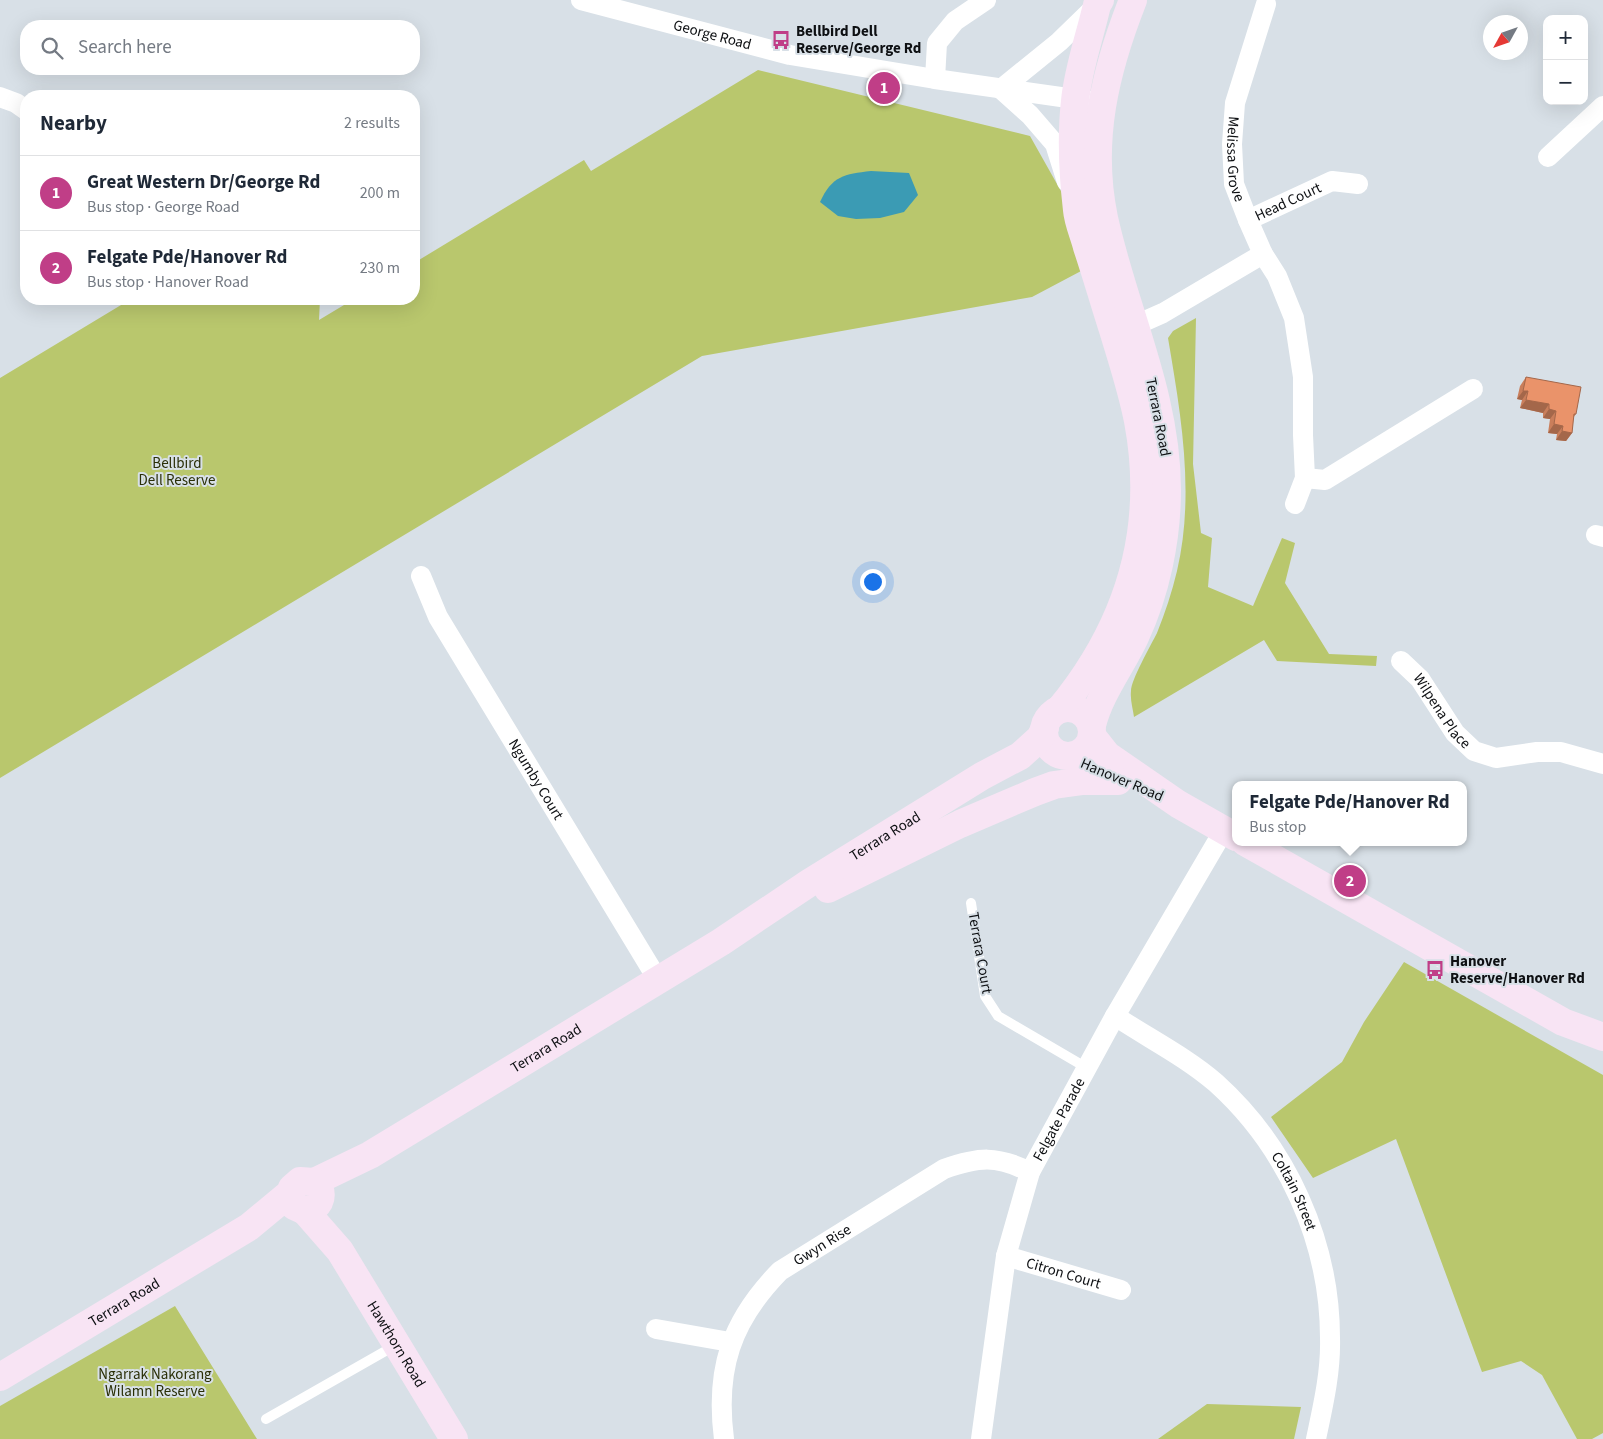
<!DOCTYPE html>
<html lang="en">
<head>
<meta charset="utf-8">
<style>
  :root { --surface:#fff; --page:#f6f6f7; --text:#1f2937; --muted:#747a83; --line:#e0e1e3; --accent:#c03e87 }
  body { margin:0; font-family:"Source Sans 3",sans-serif; background:var(--page); color:var(--text) }
  .controls { position:absolute; right:15px; top:15px; display:grid; overflow:hidden; border-radius:10px; box-shadow:0 5px 20px #0002 }
  .controls button { width:45px; height:45px; display:grid; place-items:center; padding:0; border:0; border-bottom:1px solid var(--line); background:var(--surface); color:var(--text); font:25px sans-serif }
  .compass { position:absolute; left:1483px; top:15px; width:45px; height:45px; border-radius:50%; background:var(--surface); box-shadow:0 5px 20px #0002; rotate:230deg }
  .you { position:absolute; left:872px; top:581px; width:18px; height:18px; margin:-12px; border:4px solid #fff; border-radius:50%; background:#1a73e8; box-shadow:0 0 0 8px #1a73e833 }
  .badge { display:grid; place-items:center; width:32px; height:32px; border-radius:50%; background:var(--accent); color:#fff; font-size:16px; font-weight:700 }
  .pin { position:absolute; translate:-50% -50%; border:2px solid #fff; box-shadow:0 1px 5px #0006 }
  .popup { position:absolute; left:1232px; top:781px; width:235px; height:65px; box-sizing:border-box; display:grid; place-content:center; border-radius:10px; background:var(--surface); filter:drop-shadow(0 1px 4px #0005); font-size:16px; white-space:nowrap; color:var(--muted) }
  .popup b { font-size:19px; color:var(--text) }
  .popup::after { content:''; position:absolute; left:50%; top:100%; margin-left:-10px; border:10px solid transparent; border-top-color:var(--surface) }
  .list { margin:0; padding:0; list-style:none }
  h2 { display:flex; justify-content:space-between; align-items:center; height:65px; margin:0; padding:0 20px; font-size:21px }
  h2 small { font-size:16px; font-weight:400; color:var(--muted) }
  .list li { display:grid; grid-template-columns:32px 1fr auto; gap:15px; align-items:center; box-sizing:border-box; height:75px; padding:0 20px; border-top:1px solid var(--line) }
  .list b { display:block; font-size:19px; white-space:nowrap }
  .list p { margin:0; font-size:16px; white-space:nowrap; color:var(--muted) }
  .list em { font-size:16px; font-style:normal; color:var(--muted) }
  .icon { flex:none; width:28px; height:28px; fill:none; stroke:currentColor; stroke-width:2; stroke-linecap:round; stroke-linejoin:round }
  .map { position:relative; flex:none; width:1603px; height:1439px; overflow:hidden }
  .search { position:absolute; background:var(--surface); box-shadow:0 5px 20px #0002; left:20px; top:20px; width:400px; height:55px; display:flex; align-items:center; gap:12px; box-sizing:border-box; padding:0 18px; border-radius:20px; color:var(--muted); font-size:19px }
  .panel { position:absolute; background:var(--surface); box-shadow:0 5px 20px #0002; left:20px; top:90px; width:400px; height:215px; border-radius:20px }
  .map>svg:first-child { display:block }
  .green { fill:#b9c76d }
  .water { fill:#3b9bb4 }
  .lines { fill:none; stroke-linecap:round; stroke-linejoin:round }
  .lane { stroke:#fff; stroke-width:10 }
  .street { stroke:#fff; stroke-width:20 }
  .secondary { stroke:#f8e4f4; stroke-width:28 }
  .wall { fill:#c97e5b }
  .shaded-wall { fill:#a4674a }
  .building { fill:#ea936a; stroke:#a4674a }
  .labels { text-anchor:middle; dominant-baseline:central; stroke-width:4; stroke-linejoin:round; paint-order:stroke }
  .poi-label { font-size:15px; font-weight:bold; fill:#0e1013; stroke:#d8e0e7; text-anchor:start }
  .street-label { font-size:15px; fill:#0e1013; stroke:#d8e0e7 }
  .park-label { font-size:15px; fill:#2a2f07; stroke:#d8e0e7 }
</style>
</head>
<body>
<div class="map">
<svg width="1603" height="1439" viewBox="0 0 1603 1439">
  <rect width="100%" height="100%" fill="#d8e0e7"/>
  <!-- green -->
  <path class="green" d="M758,70l272,66 36,64 17,70 -51,27 -330,59 -702,422v-400l131,-79h189l-1,21 35,-21h60v-36l170,-103 7,11z
    M1196,318l-3,146 8,69 11,5 -4,49 45,19 29,-68 13,5 -10,40 44,71 48,2 -1,10 -99,-5 -13,-21 -130,77c-1,-8 -4,-17 -3,-26 0,-11 20,-46 26,-58 8,-20 15,-41 20,-62 18,-77 4,-156 -9,-233l5,-7z
    M1404,962l199,113v358l-11,6h-15l-35,-64 -21,-14 -39,11 -86,-233 -83,39 -42,-61 71,-55 22,-40z
    M175,1306l82,133h-257v-33z
    M1207,1404l94,3 -7,32h-136z"/>
  <!-- water -->
  <path class="water" d="M871,171l38,2 9,22 -14,17 -24,6 -24,1 -18,-3 -18,-14c12,-26 24,-28 51,-31z"/>
  <g class="lines">
    <!-- lane -->
    <path class="lane" d="M971,903l14,93 13,20 89,52
      M266,1419l130,-74"/>
    <!-- street -->
    <g class="street">
      <path id="s1" d="M581,0l209,55 145,24 154,22"/>
      <path id="s2" d="M1266,4l-31,99 -3,41 2,40 14,36 15,34 14,22 17,42 9,59v58l2,43 -10,26"/>
      <path d="M935,79l2,-36 18,-22 31,-21"/>
      <path d="M1001,89l29,26 25,29 12,38"/>
      <path d="M1001,89l58,-47 38,-37"/>
      <path d="M0,97l16,6 10,7"/>
      <path d="M1548,157l55,-51"/>
      <path id="s3" d="M1248,220l84,-39 26,3"/>
      <path d="M1136,325l27,-12 100,-59"/>
      <path d="M1305,478l20,2 148,-91"/>
      <path d="M1596,535l7,2"/>
      <path id="s4" d="M421,576l17,41 220,363"/>
      <path id="s5" d="M1401,661l19,18 35,54 19,18 22,7 41,-6h24l42,12"/>
      <path id="s6" d="M1115,1016c33,22 71,41 101,67 71,64 114,159 114,255 1,34 -7,68 -14,101"/>
      <path id="s7" d="M1006,1256l115,34"/>
      <path d="M656,1329l74,13"/>
      <path id="s8" d="M724,1439c-9,-70 7,-118 56,-168l164,-102c35,-12 52,-14 86,3"/>
      <path id="s9" d="M981,1439l25,-183 24,-84 85,-156 109,-186"/>
    </g>
    <!-- secondary -->
    <g class="secondary">
      <circle cx="1068" cy="732" r="24"/>
      <path d="M1060,709c69,-84 98,-181 78,-288 -6,-31 -16,-61 -25,-91 -9,-28 -17,-56 -26,-83 -3,-12 -9,-25 -10,-37 -4,-35 -6,-74 -2,-109 3,-32 15,-65 22,-96l3,-5"/>
      <path d="M1092,725c8,-32 29,-58 43,-88 21,-45 32,-98 32,-147 0,-96 -43,-180 -63,-272 -16,-77 1,-147 29,-218"/>
      <path d="M1092,736l15,19 71,49 58,33"/>
      <path d="M1245,842l318,180 40,15"/>
      <path d="M828,889l132,-65 75,-32 19,-7 29,-4h35"/>
      <path id="s10" d="M314,1182l56,-27 351,-213 88,-59 173,-107 38,-20 20,-18 5,-10"/>
      <path id="s11" d="M305,1211l35,40 114,188"/>
      <path id="s12" d="M0,1377l249,-150 41,-34 2,-5 8,-7 14,1c9,8 9,18 0,26l-9,3 -11,-5 -4,-13"/>
    </g>
  </g>
  <!-- wall -->
  <path class="wall" d="M1526,377l50,37 -3,4 -1,15 -6,8 -10,-1 1,-6 -9,-1 2,-14 -7,-1v-5l-23,-5 2,-8 -5,-1 3,-13z"/>
  <!-- shaded-wall -->
  <path class="shaded-wall" d="M1523,391h5l-6,9 -5,-1z
    M1526,400l23,4 -6,9 -23,-5z
    M1549,409l7,2 -6,8 -7,-1z
    M1554,424l9,2 -6,8 -9,-1z
    M1562,431l10,2 -6,8 -10,-1z"/>
  <!-- building -->
  <path class="building" d="M1526,377l55,10 -5,27h-2l-2,19 -10,-2 1,-5 -9,-2 2,-13 -7,-2v-5l-23,-4 2,-9h-5z"/>
  <!-- icons -->
  <defs>
    <g id="bus-bare" transform="scale(1.5)"><path d="M-5-6H5V4H4V6H2V4H-2V6H-4V4H-5ZM-3.5-4V0h7V-4ZM-3.5 1.2v1.5H-2V1.2ZM2 1.2v1.5H3.5V1.2Z" fill="#c03e87" stroke="#d8e0e7" stroke-width="2.5" paint-order="stroke"/></g>
  </defs>
  <g fill-rule="evenodd">
    <use href="#bus-bare" x="781" y="40"/>
    <use href="#bus-bare" x="1435" y="970"/>
  </g>
  <g class="labels">
    <!-- poi labels -->
    <g class="poi-label">
      <text x="796" y="31">Bellbird Dell<tspan x="796" dy="17">Reserve/George Rd</tspan></text>
      <text x="1450" y="961">Hanover<tspan x="1450" dy="17">Reserve/Hanover Rd</tspan></text>
    </g>
    <!-- street labels -->
    <g class="street-label">
      <text stroke="none"><textPath href="#s1" startOffset="136">George Road</textPath></text>
      <text stroke="none"><textPath href="#s2" startOffset="160">Melissa Grove</textPath></text>
      <text stroke="none"><textPath href="#s3" startOffset="44">Head Court</textPath></text>
      <text transform="translate(1158 417) rotate(79)">Terrara Road</text>
      <text stroke="none"><textPath href="#s5" startOffset="65">Wilpena Place</textPath></text>
      <text stroke="none"><textPath href="#s4" startOffset="234">Ngumby Court</textPath></text>
      <text transform="translate(1122 780) rotate(23)">Hanover Road</text>
      <text stroke="none"><textPath href="#s10" startOffset="668">Terrara Road</textPath></text>
      <text transform="translate(980 953) rotate(80)">Terrara Court</text>
      <text stroke="none"><textPath href="#s10" startOffset="268">Terrara Road</textPath></text>
      <text stroke="none"><textPath href="#s9" startOffset="332">Felgate Parade</textPath></text>
      <text stroke="none"><textPath href="#s6" startOffset="256">Coltain Street</textPath></text>
      <text stroke="none"><textPath href="#s8" startOffset="234">Gwyn Rise</textPath></text>
      <text stroke="none"><textPath href="#s7" startOffset="60">Citron Court</textPath></text>
      <text stroke="none"><textPath href="#s12" startOffset="145">Terrara Road</textPath></text>
      <text stroke="none"><textPath href="#s11" startOffset="162">Hawthorn Road</textPath></text>
    </g>
    <!-- park labels -->
    <g class="park-label">
      <text x="177" y="463">Bellbird<tspan x="177" dy="17">Dell Reserve</tspan></text>
      <text x="155" y="1374">Ngarrak Nakorang<tspan x="155" dy="17">Wilamn Reserve</tspan></text>
    </g>
  </g>
</svg>
<div class="controls">
<button>+</button>
<button>−</button>
</div>
<svg class="compass" viewBox="-18 -18 36 36"><path d="M0-13l5 13h-10z" fill="#e53935"/><path d="M0 13l5-13h-10z" fill="#747a83"/></svg>
<div class="you"></div>
<div class="pin badge" style="left:884px;top:88px">1</div>
<div class="pin badge" style="left:1350px;top:881px">2</div>
<div class="popup"><b>Felgate Pde/Hanover Rd</b>Bus stop</div>
<div class="search"><svg class="icon" aria-label="search" viewBox="0 0 24 24"><circle cx="10" cy="10" r="6"/><path d="M15 15l6 6"/></svg>Search here</div>
<section class="panel">
<h2>Nearby<small>2 results</small></h2>
<ul class="list">
<li><span class="badge">1</span><div><b>Great Western Dr/George Rd</b><p>Bus stop · George Road</p></div><em>200 m</em></li>
<li><span class="badge">2</span><div><b>Felgate Pde/Hanover Rd</b><p>Bus stop · Hanover Road</p></div><em>230 m</em></li>
</ul>
</section>
</div>
</body>
</html>
